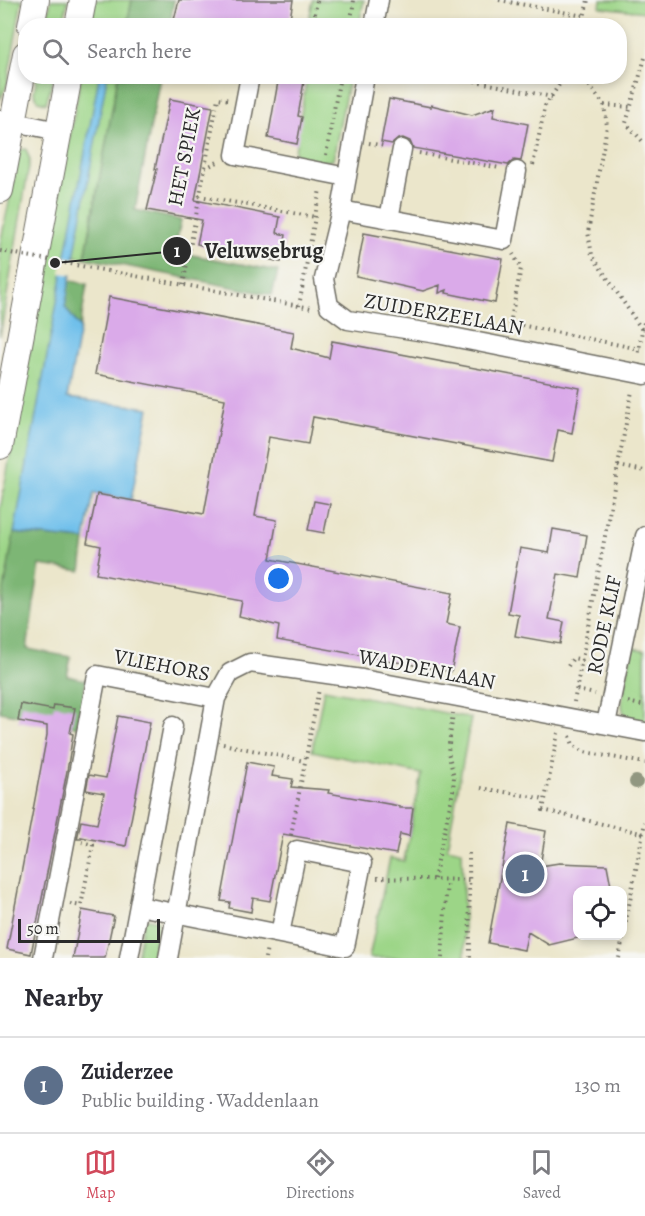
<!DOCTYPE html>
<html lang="en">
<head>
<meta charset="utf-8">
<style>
  :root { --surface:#fff; --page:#f2f2f3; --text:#2b2b33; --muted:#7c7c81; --line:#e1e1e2; --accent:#d1495b }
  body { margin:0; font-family:Alegreya,serif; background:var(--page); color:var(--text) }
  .controls { position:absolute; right:18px; bottom:18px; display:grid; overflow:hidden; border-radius:12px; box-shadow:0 3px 9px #0003 }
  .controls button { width:54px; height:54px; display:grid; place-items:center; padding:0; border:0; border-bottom:2px solid var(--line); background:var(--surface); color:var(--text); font:30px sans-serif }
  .scale { position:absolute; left:18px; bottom:15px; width:142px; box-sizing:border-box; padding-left:6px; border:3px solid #2b2b2b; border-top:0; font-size:16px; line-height:21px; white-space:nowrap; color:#2b2b2b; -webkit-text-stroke:4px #f6f6f2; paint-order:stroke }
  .you { position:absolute; left:279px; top:579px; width:21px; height:21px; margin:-15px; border:4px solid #fff; border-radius:50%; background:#1a73e8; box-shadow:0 0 0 9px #1a73e833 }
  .badge { display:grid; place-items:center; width:39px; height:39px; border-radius:50%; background:var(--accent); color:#fff; font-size:20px; font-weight:700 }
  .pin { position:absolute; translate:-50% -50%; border:3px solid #fff; box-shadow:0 2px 6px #0006 }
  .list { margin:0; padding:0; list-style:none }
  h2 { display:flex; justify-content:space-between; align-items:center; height:78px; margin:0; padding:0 24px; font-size:26px }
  h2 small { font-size:20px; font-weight:400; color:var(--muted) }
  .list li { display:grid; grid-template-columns:39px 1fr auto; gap:18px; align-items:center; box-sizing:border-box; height:96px; padding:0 24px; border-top:2px solid var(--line) }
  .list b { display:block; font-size:22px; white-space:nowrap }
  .list p { margin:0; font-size:20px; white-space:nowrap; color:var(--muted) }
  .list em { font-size:20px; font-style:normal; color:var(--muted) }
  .icon { flex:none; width:33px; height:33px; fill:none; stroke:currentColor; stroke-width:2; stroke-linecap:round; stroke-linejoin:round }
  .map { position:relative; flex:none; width:645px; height:958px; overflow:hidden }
  .search { position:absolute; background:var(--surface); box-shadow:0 3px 9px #0003; left:18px; right:18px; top:18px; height:66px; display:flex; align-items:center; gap:15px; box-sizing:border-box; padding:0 21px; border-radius:24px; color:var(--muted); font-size:22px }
  .sheet { height:174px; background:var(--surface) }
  nav { display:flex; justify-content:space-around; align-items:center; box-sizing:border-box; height:84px; border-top:2px solid var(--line); background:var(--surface); font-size:16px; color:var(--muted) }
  nav a { display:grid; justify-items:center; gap:3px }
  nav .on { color:var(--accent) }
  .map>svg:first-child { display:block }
  .green { fill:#9cd587; stroke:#648059; stroke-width:1.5 }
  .forest { fill:#7db674; stroke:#547050; stroke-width:1.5 }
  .water { fill:#6fc0eb; stroke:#4d768b; stroke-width:1.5 }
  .pier { fill:#ebe6cb }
  .building { fill:#daaae9 }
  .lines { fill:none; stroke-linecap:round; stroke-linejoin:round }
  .minor-casing { stroke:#6e6c63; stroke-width:21 }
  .secondary-casing { stroke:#6e6c63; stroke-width:28 }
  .path { stroke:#6e6c63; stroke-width:4; stroke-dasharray:1.5 4.5; stroke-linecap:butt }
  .minor { stroke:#fff; stroke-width:18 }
  .secondary { stroke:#fff; stroke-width:26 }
  .path-bridge { stroke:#6e6c63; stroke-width:4; stroke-dasharray:1.5 4.5; stroke-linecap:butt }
  .tree { fill:#919780 }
  .labels { text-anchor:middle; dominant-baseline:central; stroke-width:4.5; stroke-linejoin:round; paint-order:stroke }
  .street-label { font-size:21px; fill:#2b2b2b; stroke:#f6f6f2 }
  .leader { fill:none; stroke:#2b2b2b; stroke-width:2 }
  .callout-dot { fill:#2b2b2b; stroke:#f6f6f2; stroke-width:2 }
  .mark-label { font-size:18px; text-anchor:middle; font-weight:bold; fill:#fff }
  .callout-label { font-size:22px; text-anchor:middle; font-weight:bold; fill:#2b2b2b; stroke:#f6f6f2; stroke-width:4.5; stroke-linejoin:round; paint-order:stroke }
</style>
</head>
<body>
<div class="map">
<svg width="645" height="958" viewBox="0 0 645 958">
  <rect width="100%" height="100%" fill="#f6f6f2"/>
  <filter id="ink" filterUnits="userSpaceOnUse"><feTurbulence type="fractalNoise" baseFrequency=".0167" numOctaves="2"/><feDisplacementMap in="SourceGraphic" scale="12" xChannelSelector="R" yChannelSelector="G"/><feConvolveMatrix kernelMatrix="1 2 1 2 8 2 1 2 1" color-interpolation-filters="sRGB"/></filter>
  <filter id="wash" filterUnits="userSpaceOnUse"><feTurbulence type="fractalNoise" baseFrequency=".008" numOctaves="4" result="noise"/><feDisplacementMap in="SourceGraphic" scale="24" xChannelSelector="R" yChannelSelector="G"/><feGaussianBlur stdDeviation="1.35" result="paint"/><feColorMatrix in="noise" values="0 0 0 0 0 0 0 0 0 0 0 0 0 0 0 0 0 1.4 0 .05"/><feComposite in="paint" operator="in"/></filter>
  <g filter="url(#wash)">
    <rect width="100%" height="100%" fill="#ebe6cb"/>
    <!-- green -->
    <path class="green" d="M0,0h22l-15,85 -7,15z
      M51,0h17l-5,25h-17z
      M95,0h37l-5,25 -37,1z
      M313,0h51l-5,25h-51z
      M601,0h44v12l-45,-5z
      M37,77h17l-8,26 -8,-2 -4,-9z
      M81,77h37l-33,181 -18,-3 -67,358v-104z
      M307,77h42l-16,83 -13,2 -26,-5z
      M26,149l4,11 -30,176v-92l20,-94z
      M632,648l13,2v74c-29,-4 -24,-20 -19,-43 2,-11 4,-22 6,-33z
      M324,689l147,29 -24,130 15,3 3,107h-96l21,-100 14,3 17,-87 -109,-23z
      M144,918l14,3 -6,37h-15z"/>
    <!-- forest -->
    <path class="forest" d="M132,0h42l-4,25h-43z
      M118,77h42l-25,133 46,10 -6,28 1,4 102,19 -6,24 -187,-37z
      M62,279l25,5 -7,44 -22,-30z
      M14,533l71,7 -4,31 -41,-6 -13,84 44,8 -4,19 19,4 -8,47 -78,-15v-99z"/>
    <!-- water -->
    <path class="water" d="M99,77h8l-42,230 15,21 -13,70 82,10 -18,92 -37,-7 -9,47 -71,-7z"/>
    <!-- pier -->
    <path class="pier" d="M63,256l14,3 -3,16 -14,-2z"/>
    <g id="blocks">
      <!-- building -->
      <path class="building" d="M179,0h114l-4,26h-82l-33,-6z
        M279,76h26l-7,40 4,1 -5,27 -29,-6z
        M170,99l43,8 -18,93 85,17 -3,16 9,2 -5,27 -28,-6 -1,2 -55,-14 5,-24 -55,-10 10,-41h-2z
        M389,99l42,8v-2l41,10 23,-8 -2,10 35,7 -7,37 -7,-1 -6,5 -89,-16 -6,-1 -3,-7 -7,-3 -5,1 -6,5 -11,-2z
        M364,233l139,26 -8,44 -49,-10 1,-3 -8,3 1,-8 -17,6 -67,-15z
        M109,297l185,35 -3,16 38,10 3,-17 248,47 -8,45 -14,-3 -6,32 -239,-45 -5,27 -39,-7 -14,79 22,4 -7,39 182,34 -6,31 14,3 -9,45 -174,-32 2,-14 -40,-10 3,-15 -146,-27 5,-28 -14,-3 10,-49 107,20 21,-115 -130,-25z
        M314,501l16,3 -6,29 -16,-3z
        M553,529l34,6 -7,43 -22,-4 -9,45 15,3 -4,22 -45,-8 4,-21 -11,-2 12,-65 29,5z
        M21,704l32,6 1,-5 21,3 -5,25 3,1 -6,37 -36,183 -24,-5 40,-214v-9l-29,-5z
        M118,716l32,6 -24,124 -45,-9v2h-4l4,-18 16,3 7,-31 -18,-3 3,-15 17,3z
        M247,762l27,5 -2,9 21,3 -2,8 38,3 -1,3 71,13v2h14l-4,28 -9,-2 -4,20 -113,-20 -13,67 -17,-3 -2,14 -22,-4 1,-6 -9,-1z
        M510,824l36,7 -6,35 19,-3 48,2 5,26h-34v47l-29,7 -21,-13 -4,18 -36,-7z
        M82,910l32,6 -9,42h-32z"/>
    </g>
  </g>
  <g filter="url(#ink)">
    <use href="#blocks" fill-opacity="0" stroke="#6e6c63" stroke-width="1.5"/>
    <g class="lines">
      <!-- minor casing -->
      <g class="minor-casing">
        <path id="minor" d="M374,26l5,-26
          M250,76l-15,79 112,22
          M365,76l-24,134 -17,69 5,27 19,14 89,14 208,41
          M0,119l58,12
          M341,210l163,30 13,-69
          M389,219l13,-70
          M606,724l39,-188
          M139,906l131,26 75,15 17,-84 -65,-13 -17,84
          M43,958l54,-283 119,23
          M129,958l44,-232
          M168,958l48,-260 14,-25 20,-10 112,16 283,53"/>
      </g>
      <!-- secondary casing -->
      <g class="secondary-casing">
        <path id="secondary" d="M31,26l5,-26
          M78,26l5,-26
          M0,190l26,-136
          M0,446l69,-370"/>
      </g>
      <!-- path -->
      <path class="path" d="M499,0l85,16
        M313,26l4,-26
        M350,26l4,-26
        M582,26l6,-26
        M645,58l-19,65 19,21
        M451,76l101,21
        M582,76l22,29 3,21 -19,106 4,23 50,75 -4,27
        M604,105l27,2
        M369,143l16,3
        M419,153l81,15
        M326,155l14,-79
        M533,165l12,-59 20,-30
        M205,168l15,-7
        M199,196l116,21
        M108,271l203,37
        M183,285l35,-187 12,2
        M299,306l21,-117
        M510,323l130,26
        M510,324l11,-56 -8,-14
        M642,330l3,-11
        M618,466l27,5
        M568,666l5,-8 10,2
        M577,690l18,4
        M574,702l58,-311
        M628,702l17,4
        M558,733l-15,77 102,24
        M570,736l3,9 11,7 61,11
        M223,744l81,17
        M481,788l64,11
        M291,835l28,-146
        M469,853l1,105
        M377,878l92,2
        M434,879l19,-88 1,-14 -6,-25 5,-39
        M70,904l11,2 12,-61 -11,-3
        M265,958l2,-11
        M442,958l5,-78
        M619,958l26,-136"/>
      <!-- minor -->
      <use href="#minor" class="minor"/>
      <!-- secondary -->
      <use href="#secondary" class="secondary"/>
      <!-- path-bridge -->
      <path class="path-bridge" d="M0,251l108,20"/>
    </g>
    <!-- trees -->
    <circle class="tree" cx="636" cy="782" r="7"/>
  </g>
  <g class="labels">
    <!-- street labels -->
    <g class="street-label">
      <text transform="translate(184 157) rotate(-79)">HET SPIEK</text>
      <text transform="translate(444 314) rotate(10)">ZUIDERZEELAAN</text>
      <text transform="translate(604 625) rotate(-78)">RODE KLIF</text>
      <text transform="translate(162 665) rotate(11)">VLIEHORS</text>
      <text transform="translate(427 669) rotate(11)">WADDENLAAN</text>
    </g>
  </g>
  <!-- callouts -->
  <path class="leader" d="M55 263L177 251"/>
  <g class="callout-dot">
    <circle cx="55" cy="263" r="6"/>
    <circle cx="177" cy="251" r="15"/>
  </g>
  <g class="mark-label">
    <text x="177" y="257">1</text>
  </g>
  <g class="callout-label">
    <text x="264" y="258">Veluwsebrug</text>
  </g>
</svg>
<div class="controls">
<button><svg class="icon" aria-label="locate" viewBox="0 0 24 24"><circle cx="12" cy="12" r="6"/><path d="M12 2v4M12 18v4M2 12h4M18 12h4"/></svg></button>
</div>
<div class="scale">50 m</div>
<div class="you"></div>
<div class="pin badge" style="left:525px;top:874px;background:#5c6f8a">1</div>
<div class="search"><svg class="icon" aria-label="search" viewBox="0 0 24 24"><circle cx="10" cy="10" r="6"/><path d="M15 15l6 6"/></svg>Search here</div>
</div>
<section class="sheet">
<h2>Nearby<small></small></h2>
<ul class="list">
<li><span class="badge" style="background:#5c6f8a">1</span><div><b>Zuiderzee</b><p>Public building · Waddenlaan</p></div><em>130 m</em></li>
</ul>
</section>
<nav>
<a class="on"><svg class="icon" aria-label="map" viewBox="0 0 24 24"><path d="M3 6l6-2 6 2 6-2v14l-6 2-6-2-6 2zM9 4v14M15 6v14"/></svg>Map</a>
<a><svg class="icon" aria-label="directions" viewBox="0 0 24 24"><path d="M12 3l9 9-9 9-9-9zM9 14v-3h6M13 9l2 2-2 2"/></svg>Directions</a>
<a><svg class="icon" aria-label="saved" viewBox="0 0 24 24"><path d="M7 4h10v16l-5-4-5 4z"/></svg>Saved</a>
</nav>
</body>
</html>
